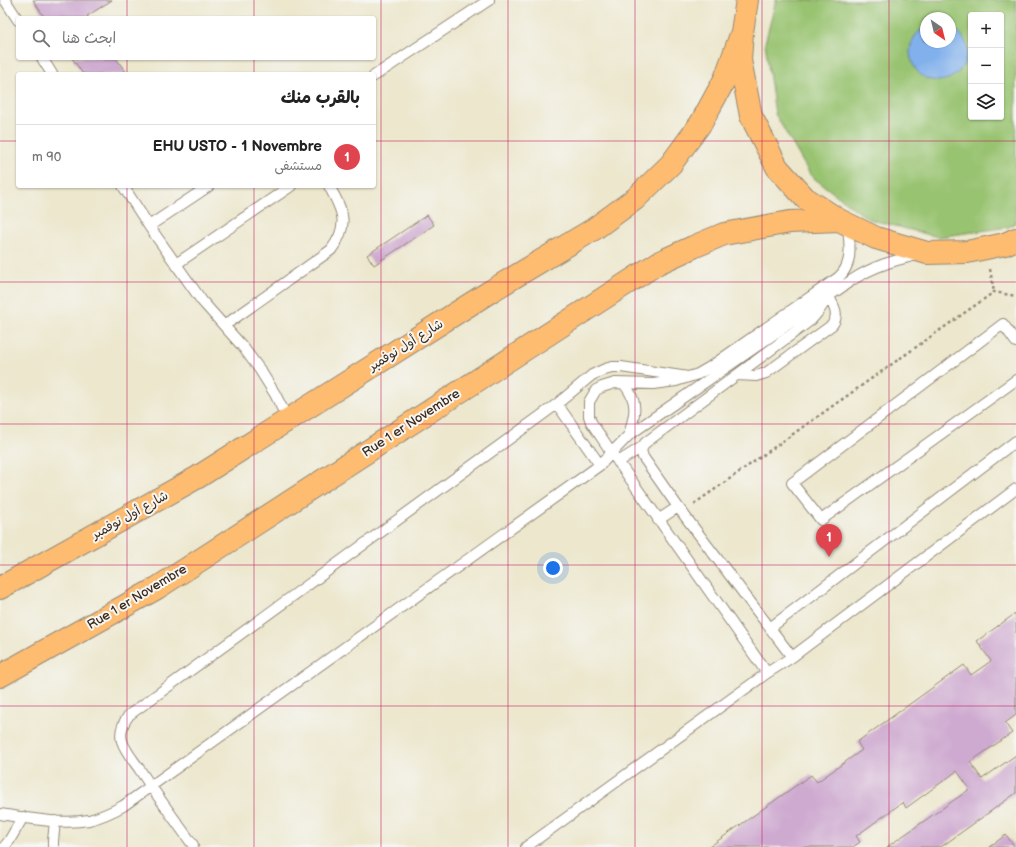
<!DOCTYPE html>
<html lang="ar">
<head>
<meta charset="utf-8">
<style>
  :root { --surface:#fff; --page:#f6f6f6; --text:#222; --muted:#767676; --line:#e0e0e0; --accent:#0f766e }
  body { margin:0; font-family:"Balsamiq Sans","Playpen Sans Arabic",sans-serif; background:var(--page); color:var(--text); direction:rtl }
  .controls { position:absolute; right:12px; top:12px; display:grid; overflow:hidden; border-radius:4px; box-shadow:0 1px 3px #0004 }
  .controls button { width:36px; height:36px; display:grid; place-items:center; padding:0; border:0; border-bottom:1px solid var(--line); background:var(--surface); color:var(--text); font:20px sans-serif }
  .compass { position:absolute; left:920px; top:12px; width:36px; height:36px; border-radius:50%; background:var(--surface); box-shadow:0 1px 3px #0004; rotate:145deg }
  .you { position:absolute; left:553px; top:568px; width:14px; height:14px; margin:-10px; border:3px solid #fff; border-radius:50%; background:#1a73e8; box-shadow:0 0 0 6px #1a73e833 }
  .badge { display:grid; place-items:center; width:26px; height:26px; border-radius:50%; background:var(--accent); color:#fff; font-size:13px; font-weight:700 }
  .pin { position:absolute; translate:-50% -33px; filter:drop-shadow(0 1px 2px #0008) }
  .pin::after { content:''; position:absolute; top:21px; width:14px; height:12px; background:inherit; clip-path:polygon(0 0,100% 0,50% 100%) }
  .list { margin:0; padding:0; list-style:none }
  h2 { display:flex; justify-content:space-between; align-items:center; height:52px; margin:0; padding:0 16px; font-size:17px }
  h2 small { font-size:13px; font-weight:400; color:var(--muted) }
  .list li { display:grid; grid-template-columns:26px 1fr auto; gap:12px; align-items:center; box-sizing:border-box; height:64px; padding:0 16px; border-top:1px solid var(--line) }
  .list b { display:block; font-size:15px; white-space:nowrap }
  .list p { margin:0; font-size:13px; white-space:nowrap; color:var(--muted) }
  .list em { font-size:13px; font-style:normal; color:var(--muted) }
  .icon { flex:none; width:22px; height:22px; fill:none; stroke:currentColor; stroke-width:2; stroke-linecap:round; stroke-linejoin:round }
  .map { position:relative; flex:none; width:1016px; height:847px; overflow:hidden; direction:ltr }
  .search { position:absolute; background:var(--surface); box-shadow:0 1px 3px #0004; left:16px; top:16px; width:360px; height:44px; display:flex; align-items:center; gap:10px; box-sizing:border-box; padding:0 14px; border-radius:4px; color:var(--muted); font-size:15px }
  .panel { position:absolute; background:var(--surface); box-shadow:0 1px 3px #0004; left:16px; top:72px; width:360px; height:116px; border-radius:4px; direction:rtl }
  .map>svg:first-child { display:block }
  .green { fill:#98c370; stroke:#6a7647; fill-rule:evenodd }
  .water { fill:#81b0ec; stroke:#5e6d85 }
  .building { fill:#cea9d0 }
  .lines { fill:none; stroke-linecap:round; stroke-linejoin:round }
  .lane-casing { stroke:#948876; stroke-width:12 }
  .primary-casing { stroke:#948876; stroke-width:24 }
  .path { stroke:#948876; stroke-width:2.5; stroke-dasharray:3 3; stroke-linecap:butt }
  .lane { stroke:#fff; stroke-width:10 }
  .primary { stroke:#febc71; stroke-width:22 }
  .grid { fill:none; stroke:#c2185b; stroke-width:1; stroke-opacity:0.55 }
  .labels { text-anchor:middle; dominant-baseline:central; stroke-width:4; stroke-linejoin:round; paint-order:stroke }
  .street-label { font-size:13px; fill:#3b2a1e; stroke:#f6f6f2 }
</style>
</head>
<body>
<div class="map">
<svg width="1016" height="847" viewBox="0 0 1016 847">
  <rect width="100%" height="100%" fill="#f6f6f2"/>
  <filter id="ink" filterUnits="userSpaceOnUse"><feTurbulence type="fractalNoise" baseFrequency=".025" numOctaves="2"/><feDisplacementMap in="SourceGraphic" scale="8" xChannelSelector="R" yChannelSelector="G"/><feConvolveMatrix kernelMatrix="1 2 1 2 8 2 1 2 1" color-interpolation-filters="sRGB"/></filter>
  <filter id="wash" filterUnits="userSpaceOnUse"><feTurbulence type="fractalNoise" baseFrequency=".012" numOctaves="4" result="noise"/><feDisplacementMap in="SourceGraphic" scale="16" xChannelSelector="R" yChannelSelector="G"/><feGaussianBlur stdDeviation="0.9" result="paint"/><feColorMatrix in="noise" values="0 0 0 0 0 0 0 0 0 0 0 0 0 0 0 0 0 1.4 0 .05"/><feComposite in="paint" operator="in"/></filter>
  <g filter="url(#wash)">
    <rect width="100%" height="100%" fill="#ece7cd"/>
    <!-- green -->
    <path class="green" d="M776,0h240v222l-7,5 -71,10 -70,-18 -57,-43 -36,-62 -10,-71zM971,15h30v102h-30zM926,18h24v24h-24z"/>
    <!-- water -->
    <path class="water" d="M950,26c7,3 12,9 15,15 3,5 3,13 1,18 -11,33 -54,27 -56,-7 0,-11 7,-21 16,-25v15h24z"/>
    <g id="blocks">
      <!-- building -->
      <path class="building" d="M33,0h79l-25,16 2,2h-44z
        M72,58h44l11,16h-44z
        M427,215l7,10 -60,40 -7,-10z
        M1016,613v102l-11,8 7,10 -42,29 12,17 34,-24v38l-75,54h-54l83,-58 -13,-18 -51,37 -3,-6 -47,34 4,6 -7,5h-144l102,-72 6,7 45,-32 -5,-8 107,-77 7,10 20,-14 -14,-20z
        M1006,835l9,12h-26z"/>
    </g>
  </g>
  <g filter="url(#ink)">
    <use href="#blocks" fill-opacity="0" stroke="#948876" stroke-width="1"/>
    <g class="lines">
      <!-- lane casing -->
      <g class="lane-casing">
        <path id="lane" d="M5,0l13,20
          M42,58l10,16
          M374,76l115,-76
          M123,186l26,40 60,-40
          M149,226l53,75 41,46 17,23 15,24 13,26
          M176,264l115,-78
          M225,325l106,-75c19,-25 12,-39 -2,-64
          M1016,342l-13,-18 -211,159 29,37 195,-140
          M737,375l19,1 10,-3 66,-48c9,-11 0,-22 -6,-33
          M624,384c15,18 11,30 5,51
          M557,404l43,61
          M618,462l24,-15
          M658,520l20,-13
          M770,628l246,-187
          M792,657l-114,-150 -35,-50 -2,-7 4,-7 166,-123 6,-7 8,-11
          M767,673l-155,-220 -21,-31 -2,-6v-14l7,-12 6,-3 13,-4 38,1 23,-3 22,-7 12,-7 129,-90c15,-14 10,-34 9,-52
          M0,814c29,4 60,11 89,6 12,-3 23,-8 34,-14l477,-341 29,-30 223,-155c22,-14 40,-19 65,-25
          M193,845c-18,-25 -36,-49 -53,-75 -6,-9 -15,-19 -18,-29 -3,-10 1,-18 7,-26l428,-311 35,-29 13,-6 7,-2h9l67,10
          M4,847l5,-6 14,-24
          M53,847v-6l2,-20
          M526,847l241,-174 25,-16 224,-168"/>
      </g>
      <!-- primary casing -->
      <g class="primary-casing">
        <path id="primary" d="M747,0l-5,32 -2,28 11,56 26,51 28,31 34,22 37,18 51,15 40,-1 38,-8 11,-5
          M0,588l198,-111 293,-186 103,-62 41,-30 36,-35 30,-41 24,-44 17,-47
          M0,676l157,-88 501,-325 35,-16 31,-13 66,-12 49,-2"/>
      </g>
      <!-- path -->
      <path class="path" d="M990,269l4,23
        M694,504l300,-212 22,4"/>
      <!-- lane -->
      <use href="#lane" class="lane"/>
      <!-- primary -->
      <use href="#primary" class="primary"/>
    </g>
  </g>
  <!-- grid -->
  <path class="grid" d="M127,0v18M254,0v18M381,0v847M508,0v847M635,0v847M762,0v847M889,0v847M127,58v16M254,58v16M0,141h18M374,141h642M127,186v661M254,186v661M0,282h1016M0,424h1016M0,565h1016M0,706h1016"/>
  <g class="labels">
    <!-- street labels -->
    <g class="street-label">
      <text transform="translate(406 345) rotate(-32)">شارع أول نوفمبر</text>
      <text transform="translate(411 423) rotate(-33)">Rue 1 er Novembre</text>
      <text transform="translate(130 515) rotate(-29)">شارع أول نوفمبر</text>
      <text transform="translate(137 597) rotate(-31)">Rue 1 er Novembre</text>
    </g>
  </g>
</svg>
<div class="controls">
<button>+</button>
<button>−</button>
<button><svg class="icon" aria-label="layers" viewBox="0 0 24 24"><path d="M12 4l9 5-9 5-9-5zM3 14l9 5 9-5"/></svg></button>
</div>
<svg class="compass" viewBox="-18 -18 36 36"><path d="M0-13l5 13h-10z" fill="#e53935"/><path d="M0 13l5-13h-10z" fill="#767676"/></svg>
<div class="you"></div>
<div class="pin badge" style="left:829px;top:557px;background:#e0444e">1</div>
<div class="search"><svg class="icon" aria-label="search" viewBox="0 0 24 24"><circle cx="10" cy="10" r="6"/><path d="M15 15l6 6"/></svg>ابحث هنا</div>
<section class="panel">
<h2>بالقرب منك<small></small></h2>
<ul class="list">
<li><span class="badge" style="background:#e0444e">1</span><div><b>EHU USTO - 1 Novembre</b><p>مستشفى</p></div><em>90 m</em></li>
</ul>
</section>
</div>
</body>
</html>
